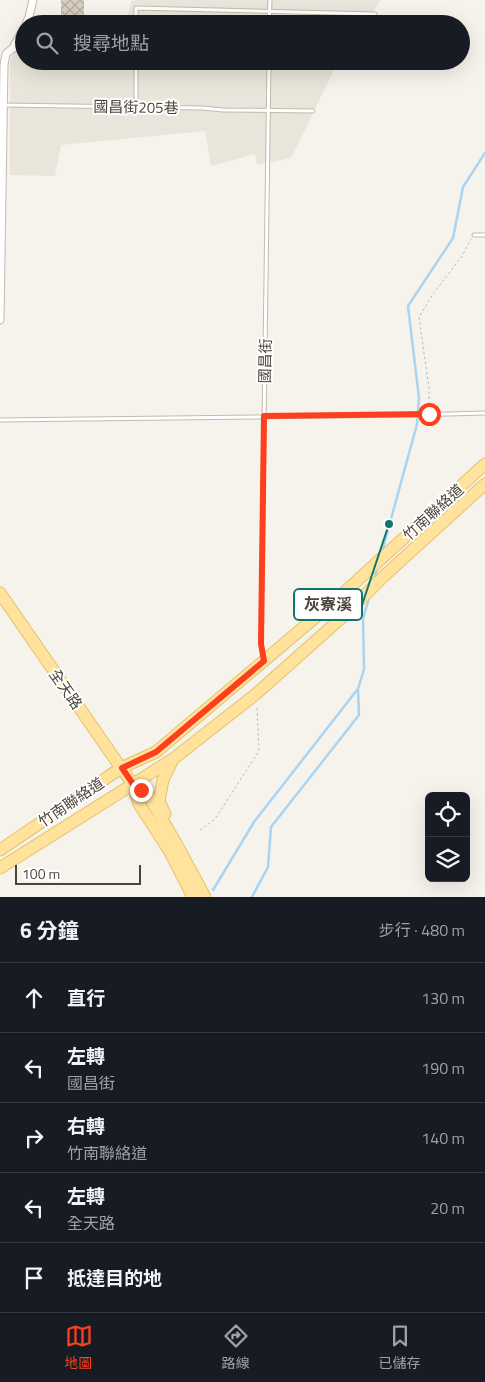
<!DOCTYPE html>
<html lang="zh-TW">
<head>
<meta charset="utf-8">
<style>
  :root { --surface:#171b24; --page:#242831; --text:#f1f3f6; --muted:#9ea1a6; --line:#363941; --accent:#fc3f1d }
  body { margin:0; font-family:"Titillium Web","Noto Sans TC",sans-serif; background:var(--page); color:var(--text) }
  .controls { position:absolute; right:15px; bottom:15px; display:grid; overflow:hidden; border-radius:8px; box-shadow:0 5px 20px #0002 }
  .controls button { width:45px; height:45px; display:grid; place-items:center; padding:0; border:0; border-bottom:1px solid var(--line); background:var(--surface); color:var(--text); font:25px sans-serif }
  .scale { position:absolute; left:15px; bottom:12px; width:126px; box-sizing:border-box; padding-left:5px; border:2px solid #4b4439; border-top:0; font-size:14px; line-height:18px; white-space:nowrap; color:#4b4439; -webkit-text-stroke:4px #fff; paint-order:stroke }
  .stop { position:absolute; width:15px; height:15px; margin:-11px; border:4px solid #fc3f1d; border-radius:50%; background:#fff }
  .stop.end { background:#fc3f1d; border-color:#fff; box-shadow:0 1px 5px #0008 }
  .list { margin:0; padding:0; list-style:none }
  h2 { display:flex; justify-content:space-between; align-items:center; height:65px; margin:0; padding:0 20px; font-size:21px }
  h2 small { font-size:16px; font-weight:400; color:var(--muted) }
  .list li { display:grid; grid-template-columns:32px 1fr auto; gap:15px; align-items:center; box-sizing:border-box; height:70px; padding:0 20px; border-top:1px solid var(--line) }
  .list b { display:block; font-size:19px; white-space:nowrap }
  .list p { margin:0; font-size:16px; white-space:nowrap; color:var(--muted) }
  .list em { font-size:16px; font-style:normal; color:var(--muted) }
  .icon { flex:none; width:28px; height:28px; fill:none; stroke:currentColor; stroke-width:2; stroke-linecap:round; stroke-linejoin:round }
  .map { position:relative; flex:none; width:485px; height:897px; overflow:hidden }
  .search { position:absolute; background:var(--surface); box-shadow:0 5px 20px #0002; left:15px; right:15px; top:15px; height:55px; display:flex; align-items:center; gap:12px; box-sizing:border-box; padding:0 18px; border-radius:28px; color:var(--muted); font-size:19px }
  .sheet { height:415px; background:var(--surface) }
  nav { display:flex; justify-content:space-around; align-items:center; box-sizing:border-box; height:70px; border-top:1px solid var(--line); background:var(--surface); font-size:14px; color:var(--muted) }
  nav a { display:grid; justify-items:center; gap:2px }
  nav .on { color:var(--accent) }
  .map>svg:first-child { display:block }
  .residential { fill:#eae5da }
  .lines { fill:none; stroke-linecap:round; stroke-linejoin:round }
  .stream { stroke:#a9d4f2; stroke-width:2.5 }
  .building { fill:url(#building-cross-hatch) }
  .lane-casing { stroke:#c2bbae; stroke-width:5 }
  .street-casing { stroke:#c2bbae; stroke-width:9 }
  .primary-casing { stroke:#e6c16a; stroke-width:13 }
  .path { stroke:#c4b79f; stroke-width:1; stroke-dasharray:2.5 2.5; stroke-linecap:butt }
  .lane { stroke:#fff; stroke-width:3 }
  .street { stroke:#fff; stroke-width:7 }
  .primary { stroke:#ffe39c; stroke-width:11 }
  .route { stroke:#fc3f1d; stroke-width:6 }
  .labels { text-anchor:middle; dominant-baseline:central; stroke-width:4; stroke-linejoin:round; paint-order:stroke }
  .street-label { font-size:15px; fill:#4b4439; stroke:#fff }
  .leader { fill:none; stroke:#0f766e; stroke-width:2 }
  .callout-dot { fill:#0f766e; stroke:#fff; stroke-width:2 }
  .callout { fill:#fff; stroke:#0f766e; stroke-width:2 }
  .callout-label { font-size:16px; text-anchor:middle; font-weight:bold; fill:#4b4439 }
</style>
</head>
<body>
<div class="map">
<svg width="485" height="897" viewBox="0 0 485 897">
  <defs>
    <pattern id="building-cross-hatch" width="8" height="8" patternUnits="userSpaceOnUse" patternTransform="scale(1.25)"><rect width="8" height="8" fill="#d8cfc1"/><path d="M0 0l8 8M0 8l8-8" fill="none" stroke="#b1aa9e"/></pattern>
  </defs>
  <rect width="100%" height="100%" fill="#f6f3ec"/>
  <!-- residential -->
  <path class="residential" d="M132,0h249l-16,24h-334l1,-2 94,-1z
    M24,36v25h315l-4,7 -44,90 -34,7 -2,-11 -44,12 -6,-35 -144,14 -6,31 -45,-1v-115z"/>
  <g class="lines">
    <!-- stream -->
    <path class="stream" d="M382,552l35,-128 2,-26 -11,-92 45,-68 10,-51 22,-34
      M374,581l3,-12
      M213,890l41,-68 103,-132
      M252,897l16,-30 3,-40 88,-112 -1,-26 6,-20 -1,-50 6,-21"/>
  </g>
  <!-- building -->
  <path class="building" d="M61,0h23v20h-23z"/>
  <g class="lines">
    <!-- lane casing -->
    <g class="lane-casing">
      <path id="lane" d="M136,24v-16l239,6
        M269,24l1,-24
        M14,49h10
        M326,61h16
        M4,105l198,3 21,2 90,1
        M136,107v-46
        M474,235h11
        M0,420l411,-5 74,-2
        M264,658l-3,-14 8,-583"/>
    </g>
    <!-- street casing -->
    <g class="street-casing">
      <path id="street" d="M26,24l3,-7 4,-17
        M0,320l4,-255 2,-11 7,-6 11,-20"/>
    </g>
    <!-- primary casing -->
    <g class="primary-casing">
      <path id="primary" d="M0,593l121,175 12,16 15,11 29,50 28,52
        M133,784l6,20 31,48 23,45
        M165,814l-6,-13 4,-21 10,-21
        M0,850l121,-82 35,-16 181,-153 148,-135
        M0,868l173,-109 83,-65 92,-82 36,-36 101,-92"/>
    </g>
    <!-- path -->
    <path class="path" d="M429,409v-20l-10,-72 14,-23 29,-38 9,-17
      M200,830l15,-11 44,-68 -2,-44"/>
    <!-- lane -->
    <use href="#lane" class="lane"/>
    <!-- street -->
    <use href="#street" class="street"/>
    <!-- primary -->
    <use href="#primary" class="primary"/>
  </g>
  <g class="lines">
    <!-- route -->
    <path class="route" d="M141,790l-8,-6 -11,-16 34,-16 108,-91 -3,-17 3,-228 165,-2"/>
  </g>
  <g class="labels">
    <!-- street labels -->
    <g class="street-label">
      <text transform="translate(136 107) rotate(1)">國昌街205巷</text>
      <text transform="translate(265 361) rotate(-89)">國昌街</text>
      <text transform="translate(433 512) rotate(-42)">竹南聯絡道</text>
      <text transform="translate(66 689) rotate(55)">全天路</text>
      <text transform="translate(71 802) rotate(-34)">竹南聯絡道</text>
    </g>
  </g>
  <!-- callouts -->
  <path class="leader" d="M389 524L362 605"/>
  <circle class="callout-dot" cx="389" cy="524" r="5"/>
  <rect class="callout" x="294" y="589" width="68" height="31" rx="5"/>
  <g class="callout-label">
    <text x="328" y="610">灰寮溪</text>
  </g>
</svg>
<div class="controls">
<button><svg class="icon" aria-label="locate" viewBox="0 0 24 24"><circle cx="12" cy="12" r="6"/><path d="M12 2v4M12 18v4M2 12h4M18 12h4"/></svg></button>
<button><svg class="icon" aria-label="layers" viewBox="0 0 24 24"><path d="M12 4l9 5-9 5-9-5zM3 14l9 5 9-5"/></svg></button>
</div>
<div class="scale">100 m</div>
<div class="stop" style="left:429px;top:414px"></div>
<div class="stop end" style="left:141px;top:790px"></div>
<div class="search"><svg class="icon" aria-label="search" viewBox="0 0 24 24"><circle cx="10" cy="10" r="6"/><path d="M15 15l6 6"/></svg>搜尋地點</div>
</div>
<section class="sheet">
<h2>6 分鐘<small>步行 · 480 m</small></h2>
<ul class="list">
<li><svg class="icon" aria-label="ahead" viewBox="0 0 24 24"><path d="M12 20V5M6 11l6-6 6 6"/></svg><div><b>直行</b></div><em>130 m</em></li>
<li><svg class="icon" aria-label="left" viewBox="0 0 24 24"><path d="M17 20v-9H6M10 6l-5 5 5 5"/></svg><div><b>左轉</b><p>國昌街</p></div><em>190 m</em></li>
<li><svg class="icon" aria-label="right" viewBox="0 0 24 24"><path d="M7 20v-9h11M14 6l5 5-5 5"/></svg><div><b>右轉</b><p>竹南聯絡道</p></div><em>140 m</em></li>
<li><svg class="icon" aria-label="left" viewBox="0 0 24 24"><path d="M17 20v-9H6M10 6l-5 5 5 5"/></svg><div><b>左轉</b><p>全天路</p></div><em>20 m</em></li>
<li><svg class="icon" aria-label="arrive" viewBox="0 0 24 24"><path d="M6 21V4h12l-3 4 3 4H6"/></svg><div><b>抵達目的地</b></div></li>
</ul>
</section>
<nav>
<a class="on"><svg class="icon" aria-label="map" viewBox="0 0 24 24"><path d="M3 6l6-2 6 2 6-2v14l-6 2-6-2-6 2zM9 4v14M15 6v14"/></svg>地圖</a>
<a><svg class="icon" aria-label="directions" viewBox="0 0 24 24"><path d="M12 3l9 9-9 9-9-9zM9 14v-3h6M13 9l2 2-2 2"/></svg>路線</a>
<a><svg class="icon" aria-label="saved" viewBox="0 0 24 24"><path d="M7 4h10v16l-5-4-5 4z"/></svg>已儲存</a>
</nav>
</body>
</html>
